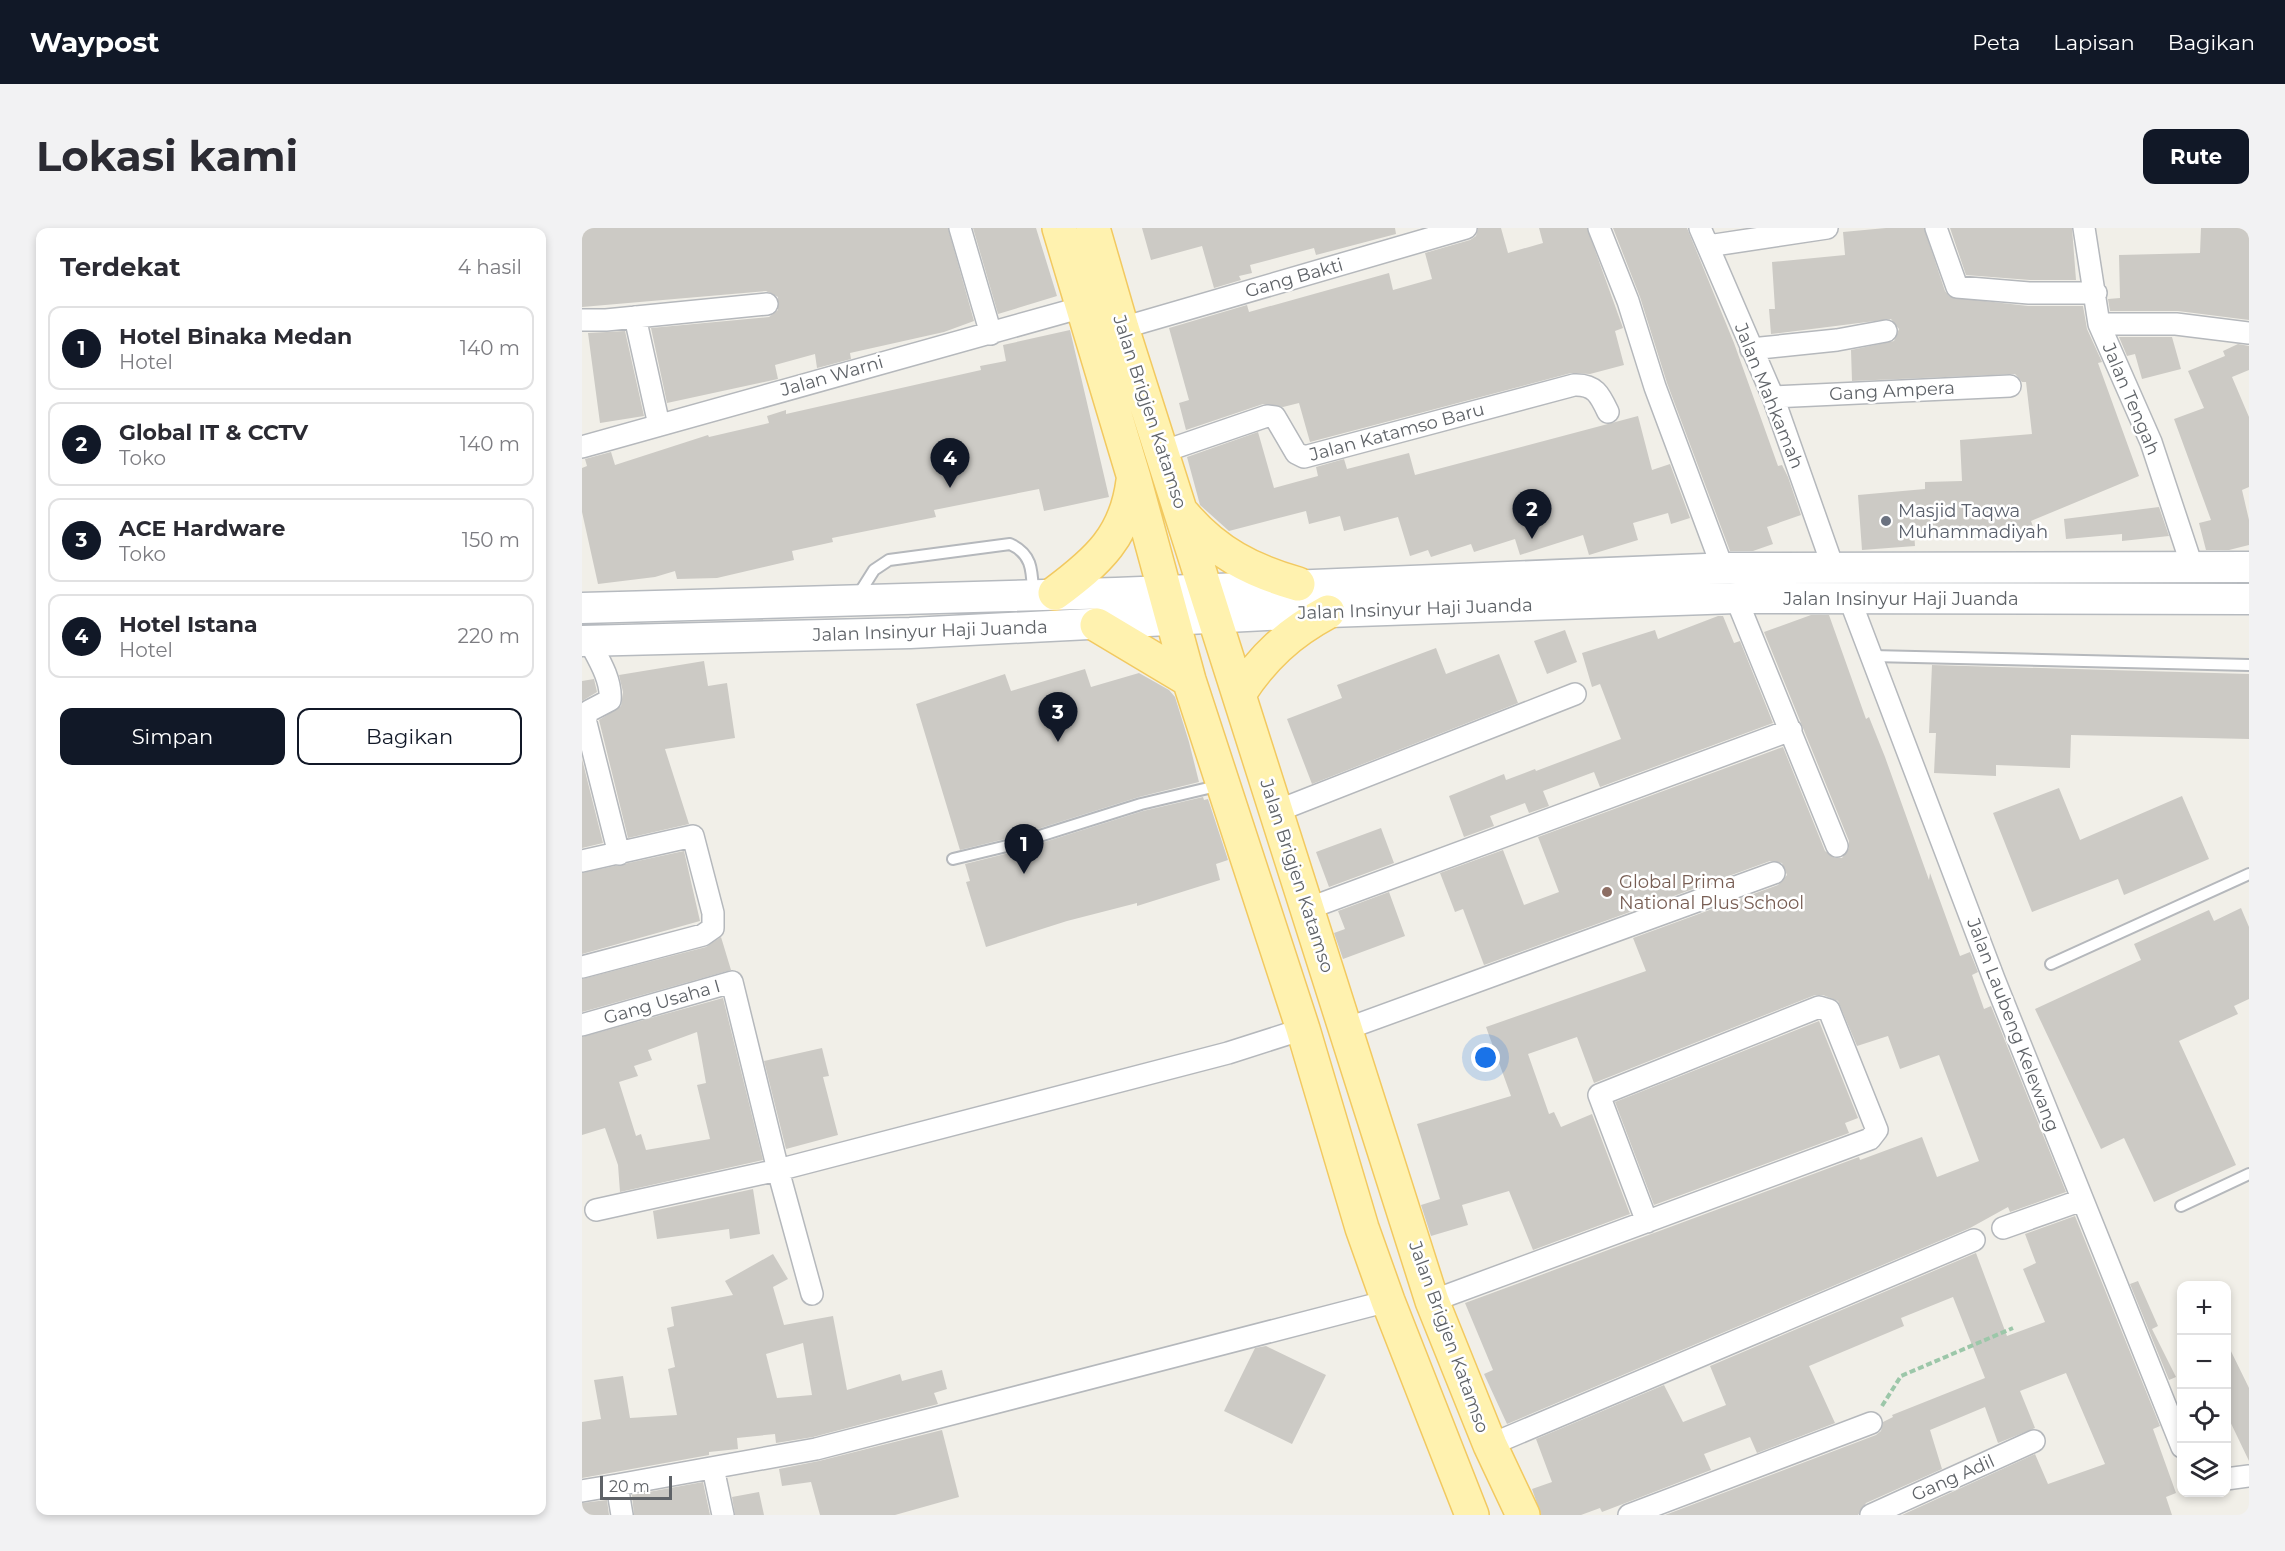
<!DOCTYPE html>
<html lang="id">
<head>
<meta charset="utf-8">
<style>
  :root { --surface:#fff; --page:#f2f2f3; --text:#2b2b33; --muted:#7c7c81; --line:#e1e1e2; --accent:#111827 }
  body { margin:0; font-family:Montserrat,sans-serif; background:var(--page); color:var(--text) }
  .controls { position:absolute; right:18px; bottom:18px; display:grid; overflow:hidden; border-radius:12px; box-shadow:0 3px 9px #0003 }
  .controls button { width:54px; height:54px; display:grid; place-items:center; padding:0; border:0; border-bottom:2px solid var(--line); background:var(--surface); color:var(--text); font:30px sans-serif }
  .scale { position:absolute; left:18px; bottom:15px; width:72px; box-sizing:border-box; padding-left:6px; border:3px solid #5f6368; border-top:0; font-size:16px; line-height:21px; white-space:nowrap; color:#5f6368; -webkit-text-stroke:4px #fff; paint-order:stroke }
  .you { position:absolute; left:904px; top:830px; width:21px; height:21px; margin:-15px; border:4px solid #fff; border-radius:50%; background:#1a73e8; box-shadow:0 0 0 9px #1a73e833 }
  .badge { display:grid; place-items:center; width:39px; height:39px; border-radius:50%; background:var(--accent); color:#fff; font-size:20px; font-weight:700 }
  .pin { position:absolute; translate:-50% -50px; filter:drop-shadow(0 2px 3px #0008) }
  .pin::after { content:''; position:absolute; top:32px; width:21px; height:18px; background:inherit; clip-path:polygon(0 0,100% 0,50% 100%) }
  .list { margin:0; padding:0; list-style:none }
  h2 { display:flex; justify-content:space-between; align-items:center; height:78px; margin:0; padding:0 24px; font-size:26px }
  h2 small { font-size:20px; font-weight:400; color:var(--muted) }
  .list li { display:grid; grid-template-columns:39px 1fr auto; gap:18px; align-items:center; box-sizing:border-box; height:84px; margin:0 12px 12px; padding:0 12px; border:2px solid var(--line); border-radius:12px }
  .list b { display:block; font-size:22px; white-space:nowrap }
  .list p { margin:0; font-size:20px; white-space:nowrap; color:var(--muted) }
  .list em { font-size:20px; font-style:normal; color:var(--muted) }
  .actions { display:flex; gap:12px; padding:18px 24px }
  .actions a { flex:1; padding:14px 0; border:2px solid var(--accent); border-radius:12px; text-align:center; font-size:21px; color:var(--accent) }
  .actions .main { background:var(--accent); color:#fff }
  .icon { flex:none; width:33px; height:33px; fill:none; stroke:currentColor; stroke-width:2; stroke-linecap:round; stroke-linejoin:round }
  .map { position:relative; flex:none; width:1667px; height:1287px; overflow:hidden; border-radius:12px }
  header { display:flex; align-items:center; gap:36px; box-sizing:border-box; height:84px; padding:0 30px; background:var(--accent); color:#fff }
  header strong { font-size:28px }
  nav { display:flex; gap:33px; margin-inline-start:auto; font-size:21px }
  .intro { display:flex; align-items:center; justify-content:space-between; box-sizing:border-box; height:144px; padding:0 36px }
  h1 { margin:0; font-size:42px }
  .button { padding:15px 27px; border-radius:12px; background:var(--accent); color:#fff; font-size:21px; font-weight:700 }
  main { display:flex; gap:36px; padding:0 36px }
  aside { flex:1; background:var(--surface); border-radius:12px; box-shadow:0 3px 9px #0003 }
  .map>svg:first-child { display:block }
  .building { fill:#cccac5; fill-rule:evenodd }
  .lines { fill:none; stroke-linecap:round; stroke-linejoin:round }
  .lane-casing { stroke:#b5b8bc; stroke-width:14 }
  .street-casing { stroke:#b5b8bc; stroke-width:24 }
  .secondary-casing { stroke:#b6babf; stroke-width:33 }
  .primary-casing { stroke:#f2c960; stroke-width:36 }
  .path { stroke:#9cc7a9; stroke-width:4; stroke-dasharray:6 3; stroke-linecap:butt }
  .lane { stroke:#fff; stroke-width:10 }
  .street { stroke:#fff; stroke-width:21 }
  .secondary { stroke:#fff; stroke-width:30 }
  .primary { stroke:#fff2af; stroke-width:33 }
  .worship-dot { fill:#6b7280; stroke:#fff; stroke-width:2 }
  .education-dot { fill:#8d6e63; stroke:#fff; stroke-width:2 }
  .labels { text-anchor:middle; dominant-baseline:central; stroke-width:5; stroke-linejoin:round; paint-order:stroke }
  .street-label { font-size:18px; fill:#5f6368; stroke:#fff }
  .worship-label { font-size:18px; fill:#5b616d; stroke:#fff; text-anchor:start }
  .education-label { font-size:18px; fill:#785e54; stroke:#fff; text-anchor:start }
</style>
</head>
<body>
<header>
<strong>Waypost</strong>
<nav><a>Peta</a><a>Lapisan</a><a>Bagikan</a></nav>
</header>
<div class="intro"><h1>Lokasi kami</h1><a class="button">Rute</a></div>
<main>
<aside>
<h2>Terdekat<small>4 hasil</small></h2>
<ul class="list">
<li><span class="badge">1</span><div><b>Hotel Binaka Medan</b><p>Hotel</p></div><em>140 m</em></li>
<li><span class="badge">2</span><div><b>Global IT &amp; CCTV</b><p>Toko</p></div><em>140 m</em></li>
<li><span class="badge">3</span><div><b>ACE Hardware</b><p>Toko</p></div><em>150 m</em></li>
<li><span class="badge">4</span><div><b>Hotel Istana</b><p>Hotel</p></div><em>220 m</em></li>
</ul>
<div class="actions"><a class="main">Simpan</a><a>Bagikan</a></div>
</aside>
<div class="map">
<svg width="1667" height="1287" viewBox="0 0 1667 1287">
  <rect width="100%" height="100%" fill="#f1efe8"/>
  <!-- building -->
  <path class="building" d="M0,0h366l26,93 -30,11 -94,21 1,6 -30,8 -4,1 -2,-14 -40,11 3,14 -111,24 -16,-75 118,-11 9,-7v-13l-12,-6 -184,16z
    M391,0h63l21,68 -59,18z
    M560,0h253l1,6 -80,21 -2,-7 -64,17 2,8 -13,3 2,4 -27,8 -12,-42 -51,14z
    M896,0h23l7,25 35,-10 -4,-15h48l36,100 -8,3 9,34 -34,9 -19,-1 -261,69 -11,-39 -16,4 -20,-3 -77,26 -7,-27 10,-3 -20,-72 78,-23 2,7 140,-39 4,17 39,-11 -7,-26 45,-13 6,-4z
    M1031,0h74l47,115 44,123 4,-1 6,12 13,38 -34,12 6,17 -20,7h-23l-63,-168 -27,-86z
    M1304,0h38l21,63 5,6 78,9h55l4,23 15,33 -4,1 41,113 -108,45 3,8 -120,3 1,14 -53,4 -4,-55 67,-6v-7l37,-1 -2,-41 72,-6 -6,-52h-4l-7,-8 -163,7 -1,-31 43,-9 5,-12 -8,-10 -120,15 -2,-25h6l-3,-47 73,-7 -2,-23z
    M1368,0h122l4,52h-46l-64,-5z
    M1619,0h48v92l-71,-9h-68l-2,-12 12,-1 -1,-43 81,-2z
    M488,102l39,167 -65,14 -5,-22 -105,21 2,7 -104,21 1,4 -41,9 2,9 -77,18 -40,1 -2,-8 -20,6 -57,7 -16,-72v-44l5,-2 -2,-7 26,-7 4,13 93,-30 1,2 60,-14 -2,-7 19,-6v4l195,-44 -1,-4 26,-5 -3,-16z
    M43,103l19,85 -44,7 -12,-90z
    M1537,109h53l9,32 -39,10 -7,-25 -8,2z
    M1656,116l11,2v24l-17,7 17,40v70l-7,3 7,30v25l-20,5h-23l-7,-27 12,-3 -37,-101 30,-11 -16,-37 37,-15 -2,-5z
    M1056,188l14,54 18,-6 20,54 -19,6 -3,-11 -35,10 5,17 -49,15 -6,-20 -63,20 -5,-16 -41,13 -3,-8 -40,13 -3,-7 -18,6 -12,-39 -54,14 -4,-15 -31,8 -3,-13 -77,20 -29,-26 -13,-48 71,-25 16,56 44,-12 -2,-9 28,-8 3,10 62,-16 6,22z
    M1577,279l10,29 -47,5v-7l-56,5 -2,-20z
    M1229,387h18l37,104 3,-2 16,40 44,123 1,-7 30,83 10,-4 8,20 -6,3 12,34 7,-3 75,186 -56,20 -2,-5 -38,21 -463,196 -23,-50 9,-4 -28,-67 394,-146 1,3 62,-23 15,40 42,-16 -40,-106 -39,14 -12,-33 -31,10 -19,-45 -15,-6h-8l-221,88 -17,-46 -49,17 21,60 5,-2 7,15 31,-13 38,100 -97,36 -24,-59 -47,14 6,20 -37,11 -10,-31 19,-6 -23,-75 94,-28 -25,-69 160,-56 -13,-33 145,-53 9,-10 -5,-12 -12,-2 -286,104 -21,-56 -8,3 -15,-39 63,-23 21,55 35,-13 -21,-55 245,-90 42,104 10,7h7l7,-10v-7l-85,-209z
    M1136,388h5l11,27 6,-2 33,82 -173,64 -6,-15 -51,19 6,15 -20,7 -4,-10 -35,13 4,10 -30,11 -15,-41 55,-22 2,6 29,-11 1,2 85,-32 -21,-55 -8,3 -10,-34 73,-23 3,9z
    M983,402l12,32 -30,12 -13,-33z
    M854,420l10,26 53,-20 19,49 -206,81 -25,-65 55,-21 -5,-13z
    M122,433l4,25 19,-3 8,55 -70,11 24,75 -61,14 -29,-118 22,-14 2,-14 -4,-17z
    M1350,437l317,9v65l-178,-4 -1,33 -74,-3v11l-62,-3 2,-40h-7z
    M503,441l6,18 48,-14 30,17 6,7 14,45 10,40 -60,15 -130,41 -49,12 -44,-146 89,-30 6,17z
    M12,451l3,13 -15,9v-20z
    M0,531l21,84 -21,5z
    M1477,560l21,52 102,-44 27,63 -85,36 -6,-16 -86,33 -39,-99z
    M621,569l1,3 4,-1 20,61 -12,4 4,16 -83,26v-3l-70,18 -81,26 -20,-65 4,-1 -5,-17 48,-12 130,-41z
    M799,600l13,35 -65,24 -13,-35z
    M102,623l16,70 -118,33v-81z
    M807,664l16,44 -62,23 -9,-26 11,-4 -7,-18z
    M1659,680l8,19v72l-15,7 4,8 -59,27 57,124 -82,37 -30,-64 -23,11 -66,-140 106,-49 -7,-16 75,-34 5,11z
    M139,709l10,33 -149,42v-33l124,-32z
    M141,770l40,162 -143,32 -2,-27 -13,-37 -23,7v-98zM115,804l9,51 -9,2 13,54 -64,11 -5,-16 -5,2 -17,-54 19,-6 -4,-10 18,-6 -4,-10z
    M1237,793l39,97 -13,5 4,10 -195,72 -39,-103z
    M240,820l7,28 -6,1 15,58 -52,14 -22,-88z
    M171,961l7,45 -30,5 -1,-10 -72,10 -4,-28z
    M1493,988l85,210 -7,3 23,64 -10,4 6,18h-270l133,-61 13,30 57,-20 -39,-91 -46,18 15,37 -37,15 -13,-36 -55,23 12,39 -76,34 -8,12h-193l211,-80 5,-4 2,-9 10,-5 -1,-2 93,-37 -32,-81 -52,21 3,8 -95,40 26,57 -78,30 -7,-16 -46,17 7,16 -109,42 -2,-4 -19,7h-40l-9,-26 20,-7 -16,-43 128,-54 19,37 43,-17 -16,-39 266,-113 31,83 38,-14 -22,-53 13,-6 -11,-29z
    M191,1026l15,25 -15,8 11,38 49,-9 14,74 53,-16 2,7 40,-11 5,19 -13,4 4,11 -125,33 -37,6 -1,-9 -38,4 1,11 -29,3v3l-127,23v-56l19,-3 -7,-39 29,-4 7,42 47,-3 -9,-46 7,-2 -8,-39 7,-2 -3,-19 62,-12 -8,-14zM221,1115l9,52 -35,3 -11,-44z
    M1556,1053l20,45 -6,3 24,48 -7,3 -39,-96z
    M1644,1113l23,47v73l-23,-48z
    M684,1118l60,29 -34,69 -68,-33 31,-63z
    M360,1202l17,67 -64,18h-75l-9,-33 -29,4 -3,-17 40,-8z
    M121,1254l7,33h-76l-2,-20z
    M177,1264l5,23h-29l-3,-18z
    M25,1272l2,15h-27v-12z"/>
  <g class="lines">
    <!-- lane casing -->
    <g class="lane-casing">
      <path id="lane" d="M275,369l17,-27 15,-10 121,-16c22,10 22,26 23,48
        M1290,428l377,9
        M371,631l58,-14 130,-41 80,-19
        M1469,736l198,-90
        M1599,978l68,-32"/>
    </g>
    <!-- street casing -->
    <g class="street-casing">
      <path id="street" d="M378,0l31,106
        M1017,0l29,73 27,86 68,182
        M1118,0l73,169 60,170
        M1354,0l21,59 72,6h67
        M1502,0l15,96 52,118 41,124
        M1126,18l119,-18
        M53,89l24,108
        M0,92h24l161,-16
        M1517,96h77l73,9
        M540,100l344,-100
        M1169,121l86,-9 49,-9
        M1191,169l237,-11
        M0,219l501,-140
        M580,224l105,-36 8,1 21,36 8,4 270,-72c21,-1 26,10 34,27
        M1154,370l101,248
        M1268,372l144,379 188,468
        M7,413c9,17 23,39 21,59l-21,11 -4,8 34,135
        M695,583l298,-117
        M0,633l111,-25 20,77v15l-10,7 -121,32
        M725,681l484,-179
        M0,797l150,-43 46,188 34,124
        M764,801l428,-156
        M14,982l182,-40 450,-117 75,-24
        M1421,1000l79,-28
        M850,1073l438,-162 7,-9 -48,-120 -10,-3 -220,88 48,127
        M908,1217l484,-205
        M131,1240l10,47
        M1644,1251l23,-3
        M0,1263l35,-6
        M40,1287l-5,-30 199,-36 572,-148
        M1047,1287l242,-92
        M1289,1287l163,-74"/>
    </g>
    <!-- secondary casing -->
    <g class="secondary-casing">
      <path id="secondary" d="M0,380l534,-15 614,-25 519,-1
        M0,413l328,-8 418,-21 408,-14 513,1"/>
    </g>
    <!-- primary casing -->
    <g class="primary-casing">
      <path id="primary" d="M477,0l75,250 55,202 114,349 59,199 26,73 84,214
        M511,0l29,100 310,973 58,144 33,70
        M602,287c31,37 68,56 114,69
        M473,365c43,-32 71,-57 78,-112
        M515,397l92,55
        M657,466c24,-37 50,-61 89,-82"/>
    </g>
    <!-- path -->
    <path class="path" d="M1300,1178l19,-30 112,-48"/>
    <!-- lane -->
    <use href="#lane" class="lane"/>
    <!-- street -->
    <use href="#street" class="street"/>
    <!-- secondary -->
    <use href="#secondary" class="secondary"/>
    <!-- primary -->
    <use href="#primary" class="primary"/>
  </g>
  <!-- markers -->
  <circle class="worship-dot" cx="1304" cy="293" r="6"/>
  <circle class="education-dot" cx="1025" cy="664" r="6"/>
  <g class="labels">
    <!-- street labels -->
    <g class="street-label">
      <text transform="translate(712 50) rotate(-16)">Gang Bakti</text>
      <text transform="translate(250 148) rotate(-16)">Jalan Warni</text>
      <text transform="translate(1310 163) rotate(-3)">Gang Ampera</text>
      <text transform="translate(1187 168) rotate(68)">Jalan Mahkamah</text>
      <text transform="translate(1549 171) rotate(67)">Jalan Tengah</text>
      <text transform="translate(568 184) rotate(72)">Jalan Brigjen Katamso</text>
      <text transform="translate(815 204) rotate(-15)">Jalan Katamso Baru</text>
      <text x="1319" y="371">Jalan Insinyur Haji Juanda</text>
      <text transform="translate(833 381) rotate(-2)">Jalan Insinyur Haji Juanda</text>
      <text transform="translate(348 403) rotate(-2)">Jalan Insinyur Haji Juanda</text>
      <text transform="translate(715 648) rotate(72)">Jalan Brigjen Katamso</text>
      <text transform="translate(80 774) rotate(-16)">Gang Usaha I</text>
      <text transform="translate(1431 797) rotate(69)">Jalan Laubeng Kelewang</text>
      <text transform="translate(867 1109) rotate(70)">Jalan Brigjen Katamso</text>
      <text transform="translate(1371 1250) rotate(-24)">Gang Adil</text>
    </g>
    <!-- worship labels -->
    <g class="worship-label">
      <text x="1316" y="283">Masjid Taqwa<tspan x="1316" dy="21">Muhammadiyah</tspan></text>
    </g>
    <!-- education labels -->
    <g class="education-label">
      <text x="1037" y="654">Global Prima<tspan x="1037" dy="21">National Plus School</tspan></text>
    </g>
  </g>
</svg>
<div class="controls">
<button>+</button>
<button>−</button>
<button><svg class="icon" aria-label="locate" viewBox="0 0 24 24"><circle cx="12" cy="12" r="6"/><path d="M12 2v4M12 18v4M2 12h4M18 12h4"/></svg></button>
<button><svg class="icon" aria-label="layers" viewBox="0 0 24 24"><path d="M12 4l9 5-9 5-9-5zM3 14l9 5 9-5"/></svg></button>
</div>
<div class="scale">20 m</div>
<div class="you"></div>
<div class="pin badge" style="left:442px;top:646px">1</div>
<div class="pin badge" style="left:950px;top:311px">2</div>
<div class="pin badge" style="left:476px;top:514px">3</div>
<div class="pin badge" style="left:368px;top:260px">4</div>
</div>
</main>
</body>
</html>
